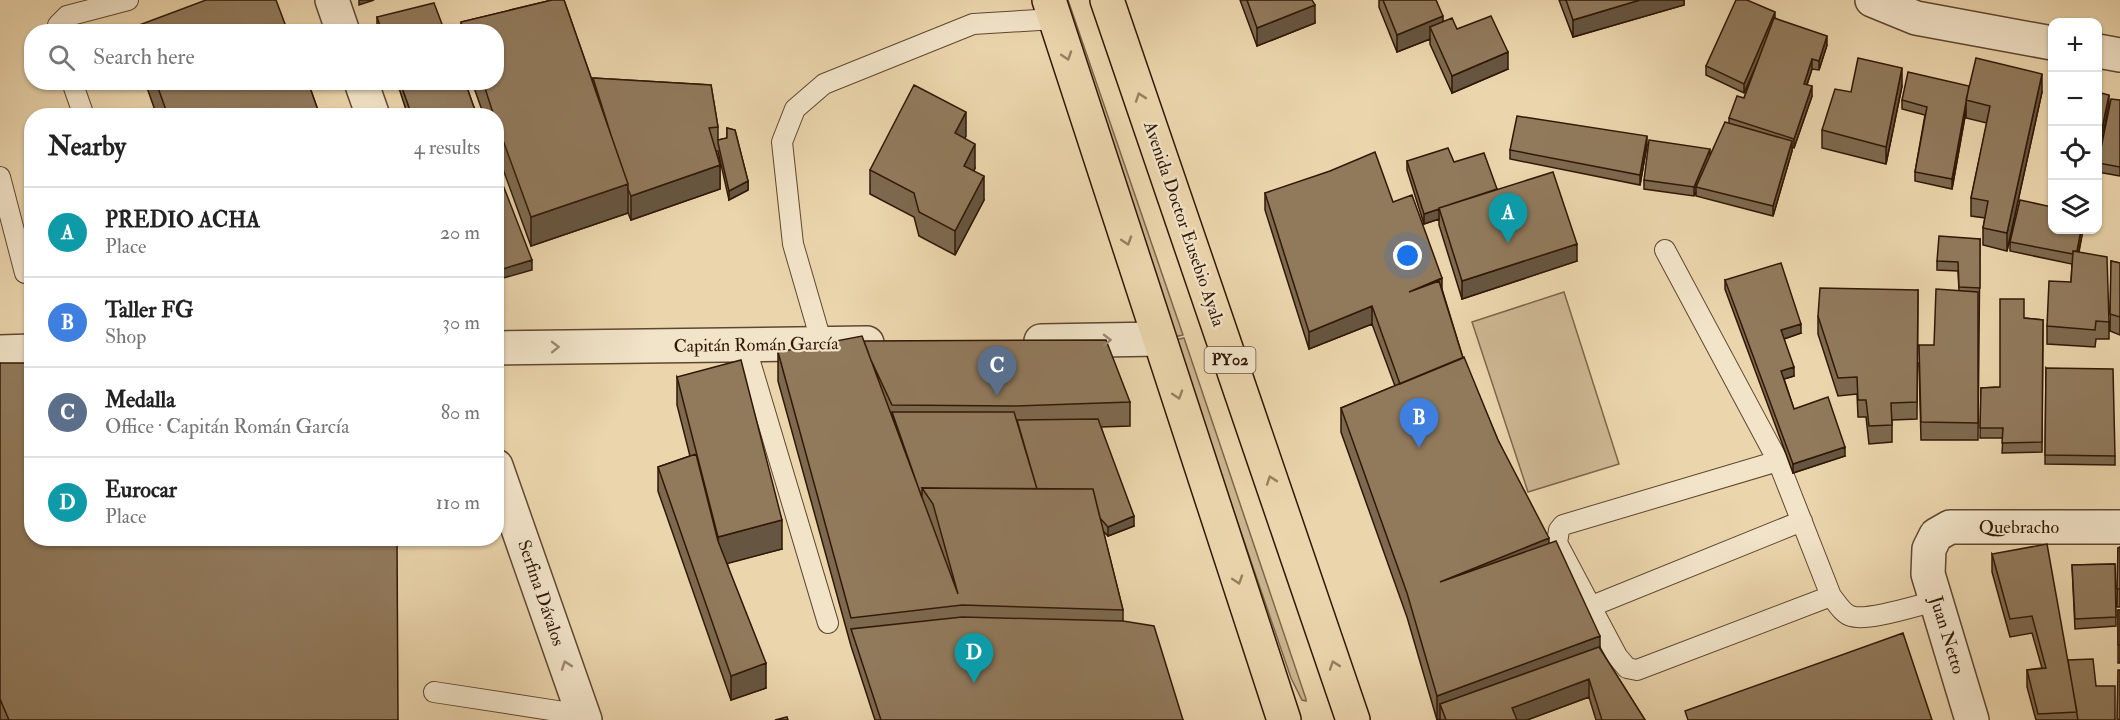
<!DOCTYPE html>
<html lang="en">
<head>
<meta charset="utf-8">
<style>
  :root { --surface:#fff; --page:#f6f6f6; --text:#222; --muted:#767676; --line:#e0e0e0; --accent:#7c3aed }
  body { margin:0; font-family:"IM FELL Double Pica",serif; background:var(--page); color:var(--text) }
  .controls { position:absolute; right:18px; top:18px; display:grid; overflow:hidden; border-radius:12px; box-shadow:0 2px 4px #0004 }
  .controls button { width:54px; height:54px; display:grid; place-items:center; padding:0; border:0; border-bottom:2px solid var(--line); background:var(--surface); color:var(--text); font:30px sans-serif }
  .you { position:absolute; left:1408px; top:256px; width:21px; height:21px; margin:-15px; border:4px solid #fff; border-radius:50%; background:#1a73e8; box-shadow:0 0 0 9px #1a73e833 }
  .badge { display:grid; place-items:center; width:39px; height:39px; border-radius:50%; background:var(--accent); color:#fff; font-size:20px; font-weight:700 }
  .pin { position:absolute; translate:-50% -50px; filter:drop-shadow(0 2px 3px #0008) }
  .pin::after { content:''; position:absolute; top:32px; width:21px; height:18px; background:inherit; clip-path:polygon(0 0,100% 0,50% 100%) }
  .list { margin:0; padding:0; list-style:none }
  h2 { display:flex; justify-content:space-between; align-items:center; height:78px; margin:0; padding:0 24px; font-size:26px }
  h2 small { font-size:20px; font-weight:400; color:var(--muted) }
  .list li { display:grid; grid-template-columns:39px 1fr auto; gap:18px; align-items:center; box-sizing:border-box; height:90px; padding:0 24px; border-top:2px solid var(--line) }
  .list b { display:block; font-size:22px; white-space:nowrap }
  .list p { margin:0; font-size:20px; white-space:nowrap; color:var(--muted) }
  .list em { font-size:20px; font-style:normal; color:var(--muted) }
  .icon { flex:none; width:33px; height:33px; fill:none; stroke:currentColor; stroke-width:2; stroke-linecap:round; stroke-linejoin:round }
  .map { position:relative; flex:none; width:2120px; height:720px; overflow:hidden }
  .search { position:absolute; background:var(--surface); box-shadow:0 2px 4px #0004; left:24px; top:24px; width:480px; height:66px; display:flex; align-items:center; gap:15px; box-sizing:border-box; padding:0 21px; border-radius:24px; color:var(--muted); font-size:22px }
  .panel { position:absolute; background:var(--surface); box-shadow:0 2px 4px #0004; left:24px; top:108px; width:480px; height:438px; border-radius:24px }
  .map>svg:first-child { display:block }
  .green { fill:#cbb590; stroke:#7e664b; stroke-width:1.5 }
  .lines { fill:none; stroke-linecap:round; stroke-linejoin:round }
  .service-casing { stroke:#5f4730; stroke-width:22 }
  .minor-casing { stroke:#5f4730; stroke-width:36 }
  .trunk-casing { stroke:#301806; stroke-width:36 }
  .service { stroke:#f2e4c9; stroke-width:20 }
  .minor { stroke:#f2e4c9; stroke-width:33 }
  .trunk { stroke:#ebd5ac; stroke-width:33 }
  .wall { fill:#7d694f; stroke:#301806; stroke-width:1.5 }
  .shaded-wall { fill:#665540; stroke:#301806; stroke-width:1.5 }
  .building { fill:#917a5c; stroke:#301806; stroke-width:1.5 }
  .oneway { stroke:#978061 }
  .oneway2 { stroke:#9b8871 }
  .labels { text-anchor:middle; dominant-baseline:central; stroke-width:4.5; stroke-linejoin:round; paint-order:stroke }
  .shield { fill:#f2e4c9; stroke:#6a5540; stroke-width:1.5 }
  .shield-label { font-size:16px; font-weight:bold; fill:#301806 }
  .street-label { font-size:18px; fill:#301806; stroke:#f2e4c9 }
</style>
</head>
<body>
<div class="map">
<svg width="2120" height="720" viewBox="0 0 2120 720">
  <rect width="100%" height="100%" fill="#ebd5ac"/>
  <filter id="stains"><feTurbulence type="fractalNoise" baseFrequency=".00333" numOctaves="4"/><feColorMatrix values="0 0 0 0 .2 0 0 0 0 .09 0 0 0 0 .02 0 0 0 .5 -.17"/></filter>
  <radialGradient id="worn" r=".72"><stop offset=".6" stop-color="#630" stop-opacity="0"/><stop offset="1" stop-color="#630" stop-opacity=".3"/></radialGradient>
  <!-- green -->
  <path class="green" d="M1059,0h9l115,335 -9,2z
    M1564,292l55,172 -91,28 -56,-170z
    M1184,338l122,361v2l-4,-1 -11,-22 -116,-338z"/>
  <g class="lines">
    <!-- service casing -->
    <g class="service-casing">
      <path id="service" d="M57,32l1,-7 9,-9 61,-16
        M72,82l12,34
        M0,177l25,96
        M1665,250l113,211 53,135
        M822,344l-29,-100 -11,-102 13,-33 29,-25 149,-60 82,-5
        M745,345l83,278
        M1778,461l-215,64 -4,5 -2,13 60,113 10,12 10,2 194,-74c5,6 12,18 20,20 16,6 67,-11 85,-15
        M1592,606l210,-85
        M434,692l149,23"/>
    </g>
    <!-- minor casing -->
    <g class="minor-casing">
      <path id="minor" d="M332,0l11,32
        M1872,0l44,18 136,25
        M2098,51l22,4
        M361,82l12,34
        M1041,341l118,-2
        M496,348l371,-5
        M0,352l32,-1
        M496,466l89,254
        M1972,720l-44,-146 1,-25 7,-14 14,-8h170"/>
    </g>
    <!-- trunk casing -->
    <g class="trunk-casing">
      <path id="trunk" d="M1049,0l235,720
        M1107,0l246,720"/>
    </g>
    <!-- service -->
    <use href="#service" class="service"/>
    <!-- minor -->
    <use href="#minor" class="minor"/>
    <!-- trunk -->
    <use href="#trunk" class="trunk"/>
  </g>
  <!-- wall -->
  <path class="wall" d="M552,0h12l29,83v-5l118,7 7,42v13l9,-2v-10l8,2 13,51v9l-19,10 -11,-49h-2l4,14v24l-89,31 -3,-7 -97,33 -35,-96v-34h-12l-12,-34h24v-50h-35v-10z
    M1240,0h72l3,23 -58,23z
    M1379,0h57l7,21 14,8 51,40 -56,24 -22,-49v-5l-33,13 -18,-45z
    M1559,0h125v5l-111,32z
    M377,17l68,15h-66l-2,-6z
    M1775,18l52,27 -8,25 -7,-1 -5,16 5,11 -18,52 -2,-1v4l-19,65 -77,-20v-4l-2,4 -50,-7v-9l66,-25 19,-32v-5l15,-20 13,-35 -13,30 -38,-18v-9z
    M145,82h163l12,34h-163z
    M397,82h68l12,34h-69z
    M1902,86l-16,78 -64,-16v-18l29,-38z
    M1969,86l73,6 -35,159 -24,-6v-17l2,-10 -14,-2v-18l16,-75 -21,-5v-7l-14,78 -37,-8v-9l10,-57 -23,-6v-9z
    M2120,100v76l-22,-4v-9z
    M966,136l-2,2 11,30 -1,3 10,29 -29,55 -36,-19 -5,-19 -44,-23v-24z
    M1647,145l-7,40 -130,-26v-9z
    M1407,161l47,1 43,27 80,72 -115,38 -23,-74v-6l-15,5 -17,-54z
    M1265,193l128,9 49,87 21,69 35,82 102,209 45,71h-49l-7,-23 -62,23h-87v-1l-3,1 -30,-103 -66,-185v-24l54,-22 -23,-62 -63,25 -44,-139z
    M2052,230h31l-4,22 30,70v17h-13l-1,8 -48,-3v-18l24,-44 1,-18 -62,-13v-9z
    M1980,239l-2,201h-57l-2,-77 15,-18 25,-55 -1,-19 -21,-1v-9z
    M2111,261l9,2v72l-10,-4z
    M1725,280l76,53 -17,6 10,37 -10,3 10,30 51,47 -52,17 -68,-184z
    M1918,290l-1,129 -25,1v22l-23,2 -3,-27h-8l-1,-23 -19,2 -20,-62v-18z
    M2024,318l19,2 -1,132 -40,1 1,-15h-23l1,-50 19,-1z
    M778,352l352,50v24l-29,1 33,99 -26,10 -5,-5 20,79v11l60,99h-308l-24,-74 -73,-265z
    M0,363l398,357h-398z
    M2046,368l69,88v9l-70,-1z
    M677,377l105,172 -55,14 39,125 -35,12 -73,-209v-24l32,-11 -13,-51z
    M2120,547v60h-3l1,-59z
    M1992,554l76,110 28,22 19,34h-79l-9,-33v-17l15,-2 -10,-35 -22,4 -18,-65z
    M2115,564l1,62 -41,3 -3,-64z
    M2118,610h2v53h-2z"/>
  <!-- shaded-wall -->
  <path class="shaded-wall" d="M359,0h15l-15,5z
    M1640,0h44v5l-111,32v-17z
    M1315,5v18l-58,23v-18z
    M1775,12v10l-31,71v-9z
    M1443,16v18l-13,-7v12l-33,13v-17z
    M1827,36v9l-8,25v-9z
    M1508,52v17l-56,24v-17z
    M1812,59v10l-8,24v-9z
    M1902,68v18l-16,78v-17z
    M2042,74v18l-35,159v-18z
    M1812,86v10l-18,52v-9z
    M2109,95v10l-12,57v-9z
    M1966,102v9l-14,78v-10z
    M966,112v24l-11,22v-25z
    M1647,136v9l-7,40v-10z
    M1792,141v10l-19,65v-10z
    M975,144v24l-11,22v-24z
    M1710,149v9l-14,29v5l-2,4v-9z
    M720,165v24l-89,31v-24z
    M984,176v24l-29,55v-24z
    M748,181v9l-19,10v-9z
    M628,184v29l-97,33v-29z
    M1439,209v10l-15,5v-10z
    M2081,230h2l-7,34v-9z
    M1577,244v17l-115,38v-18z
    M532,260v10l-36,10v-9z
    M1442,278v17l-33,-3z
    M1372,306v18l-63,25v-17z
    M1801,324v9l-20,7v-10z
    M1794,367v9l-13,4v-9z
    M1845,447v9l-52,17v-9z
    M1134,516v10l-26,10v-9z
    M782,520v29l-64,17v-29z
    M1549,538v25l-109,19z
    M1600,636v24l-160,44v15l-3,1v-24z
    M766,663v25l-35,12v-24z
    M1589,679v18l-62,23h-15v-12z"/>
  <!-- building -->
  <path class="building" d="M206,0h70l12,32h-152l-2,-5z
    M552,0h12l64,184 -97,33 -35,-96v-5h-2l-11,-34h13v-50h-32l-3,-10z
    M1247,0h65l3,5 -58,23z
    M1383,0h53l7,16 -46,19z
    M1566,0h74l-67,20z
    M1736,0h11l28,12 -31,72 -38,-18z
    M434,3l11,29h-63l-5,-15z
    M1491,16l17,36 -56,24 -22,-49 22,-9 5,11z
    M1774,18l53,18 -8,25 -7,-2 -8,25 8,2 -18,53 -65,-21 8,-22 7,2z
    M1858,58l44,10 -16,79 -64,-17 13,-41 16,3z
    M1976,58l66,16 -35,159 -24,-5 5,-27 -17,-3 19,-92 -24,-6z
    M1908,72l61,14 -17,93 -37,-7 12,-65 -25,-7z
    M593,78l118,7 7,42 -9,1 11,37 -89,31 -3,-7v-5l-17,-49z
    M156,82h152l12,34h-152z
    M400,82h65l12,34h-65z
    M914,85l52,27 -11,21 20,11 -11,22 20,10 -29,55 -36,-19 -5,-19 -44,-23z
    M2097,92l12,3 -12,58z
    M2111,99l9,1v67l-22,-4z
    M1517,116l130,20 -7,39 -130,-25z
    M1725,122l67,19 -19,65 -77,-19z
    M727,128l8,2 13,51 -19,10 -11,-48v-3l9,-2z
    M1649,140l61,9 -16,38 -50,-7z
    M1448,148l6,14 30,-9 13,36 -58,19v1l-15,5 -17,-53z
    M1375,152l18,50 19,-7 30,83 -33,14 30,-11 24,77 -63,26 -28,-78 -63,26 -44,-139 65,-22z
    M496,167l36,93 -36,11z
    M1553,172l24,72 -115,37 -23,-73z
    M2020,200l32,7v23h29l-4,21h-4v3l-63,-12z
    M1939,236l41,3v49l-21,-1 -1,-25 -21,-1z
    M2073,251l34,6 2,65 -13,-1 -1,9 -48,-4 2,-45 22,1z
    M2111,261l9,2v54l-10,-3z
    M1781,263l20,61 -20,6 13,37 -13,4 13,38 34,-12 17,50 -52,17 -68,-184z
    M1820,288l98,2 -1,112 -26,1 1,22 -23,1 -3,-26h-8l-1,-23 -19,1 -20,-62z
    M1936,289l42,3v131l-57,-1 -2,-77h15z
    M2000,299h24v19l19,2 -1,122 -40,1 1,-15h-23l1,-40 19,-1z
    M862,336l96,258 -25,-90 -11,-16 171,1 30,121 -161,-5 -111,13 -73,-266z
    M1106,340l24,62 -116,4 -122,-1 -21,-45 -7,-19z
    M1464,357l34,83 51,98 -109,44 116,-41 44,95 -163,60 -30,-103 -66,-185z
    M741,360l41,160 -64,17 -41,-160z
    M0,363h32v175h365l1,182h-389l-9,-21z
    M2046,368l67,1 2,87 -70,-1z
    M892,412h122l23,77 -115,-1v10z
    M1098,419l36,97 -26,11 -8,-9 -7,-29h-56l-20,-69z
    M696,454l22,87 48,122 -35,13 -73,-209z
    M2047,544l30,168 -39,2 -11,-44 19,-2 -14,-52 -22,3 -18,-65z
    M2120,547v42h-3l1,-41z
    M2115,564l1,53 -41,2 -3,-54z
    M2118,610h2v35h-2z
    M962,617l161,4 31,5 29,94h-302l-30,-91z
    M1903,633l29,87h-244l-3,-9z
    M1599,647l46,73h-43l-13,-41 -77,29 5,12h-71l-6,-16z
    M2093,659l3,27h19v34h-37l-10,-60z
    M2118,670h2v50l-3,-1z
    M787,717l1,3h-13z"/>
  <!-- one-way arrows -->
  <defs><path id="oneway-chevron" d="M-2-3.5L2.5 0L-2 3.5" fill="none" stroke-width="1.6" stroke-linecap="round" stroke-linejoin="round" transform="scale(1.5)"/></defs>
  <g class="oneway">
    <use href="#oneway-chevron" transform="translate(1067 56) rotate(72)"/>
    <use href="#oneway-chevron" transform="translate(1140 97) rotate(-109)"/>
    <use href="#oneway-chevron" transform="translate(1127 241) rotate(72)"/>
    <use href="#oneway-chevron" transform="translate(1178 395) rotate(72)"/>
    <use href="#oneway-chevron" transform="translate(1271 480) rotate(-109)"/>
    <use href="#oneway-chevron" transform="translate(1238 580) rotate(72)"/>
    <use href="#oneway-chevron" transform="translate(1334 665) rotate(-109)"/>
  </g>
  <g class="oneway2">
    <use href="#oneway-chevron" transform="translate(1107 340) rotate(-1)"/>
    <use href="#oneway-chevron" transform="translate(555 347) rotate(-1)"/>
    <use href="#oneway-chevron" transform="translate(566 665) rotate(-109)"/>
  </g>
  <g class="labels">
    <!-- shield labels -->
    <rect class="shield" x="1204.5" y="347" width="51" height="26" rx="4.5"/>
    <g class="shield-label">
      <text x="1230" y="360">PY02</text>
    </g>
    <!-- street labels -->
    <g class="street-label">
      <text transform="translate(1184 224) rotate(71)">Avenida Doctor Eusebio Ayala</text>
      <text transform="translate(756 345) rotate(-1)">Capitán Román García</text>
      <text x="2019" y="527">Quebracho</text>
      <text transform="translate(541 593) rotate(71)">Serfina Dávalos</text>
      <text transform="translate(1947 635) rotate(73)">Juan Netto</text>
    </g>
  </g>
  <rect width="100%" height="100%" filter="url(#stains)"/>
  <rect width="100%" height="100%" fill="url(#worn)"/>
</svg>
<div class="controls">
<button>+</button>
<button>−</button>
<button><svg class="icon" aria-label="locate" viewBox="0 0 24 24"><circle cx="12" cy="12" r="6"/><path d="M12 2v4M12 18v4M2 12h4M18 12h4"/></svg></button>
<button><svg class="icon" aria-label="layers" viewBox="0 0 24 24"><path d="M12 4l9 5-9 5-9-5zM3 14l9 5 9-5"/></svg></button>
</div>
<div class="you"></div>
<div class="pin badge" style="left:1508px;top:243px;background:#0f9aa8">A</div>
<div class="pin badge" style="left:1419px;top:448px;background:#3f7fe0">B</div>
<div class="pin badge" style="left:997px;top:396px;background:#5c6f8a">C</div>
<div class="pin badge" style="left:974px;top:683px;background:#0f9aa8">D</div>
<div class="search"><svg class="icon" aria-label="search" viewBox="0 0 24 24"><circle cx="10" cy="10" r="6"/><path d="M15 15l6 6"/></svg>Search here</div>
<section class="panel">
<h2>Nearby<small>4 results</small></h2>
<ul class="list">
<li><span class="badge" style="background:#0f9aa8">A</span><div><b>PREDIO ACHA</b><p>Place</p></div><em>20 m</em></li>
<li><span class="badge" style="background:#3f7fe0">B</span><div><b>Taller FG</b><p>Shop</p></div><em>30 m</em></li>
<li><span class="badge" style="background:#5c6f8a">C</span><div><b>Medalla</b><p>Office · Capitán Román García</p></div><em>80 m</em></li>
<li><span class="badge" style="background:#0f9aa8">D</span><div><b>Eurocar</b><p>Place</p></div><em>110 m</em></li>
</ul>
</section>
</div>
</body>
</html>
